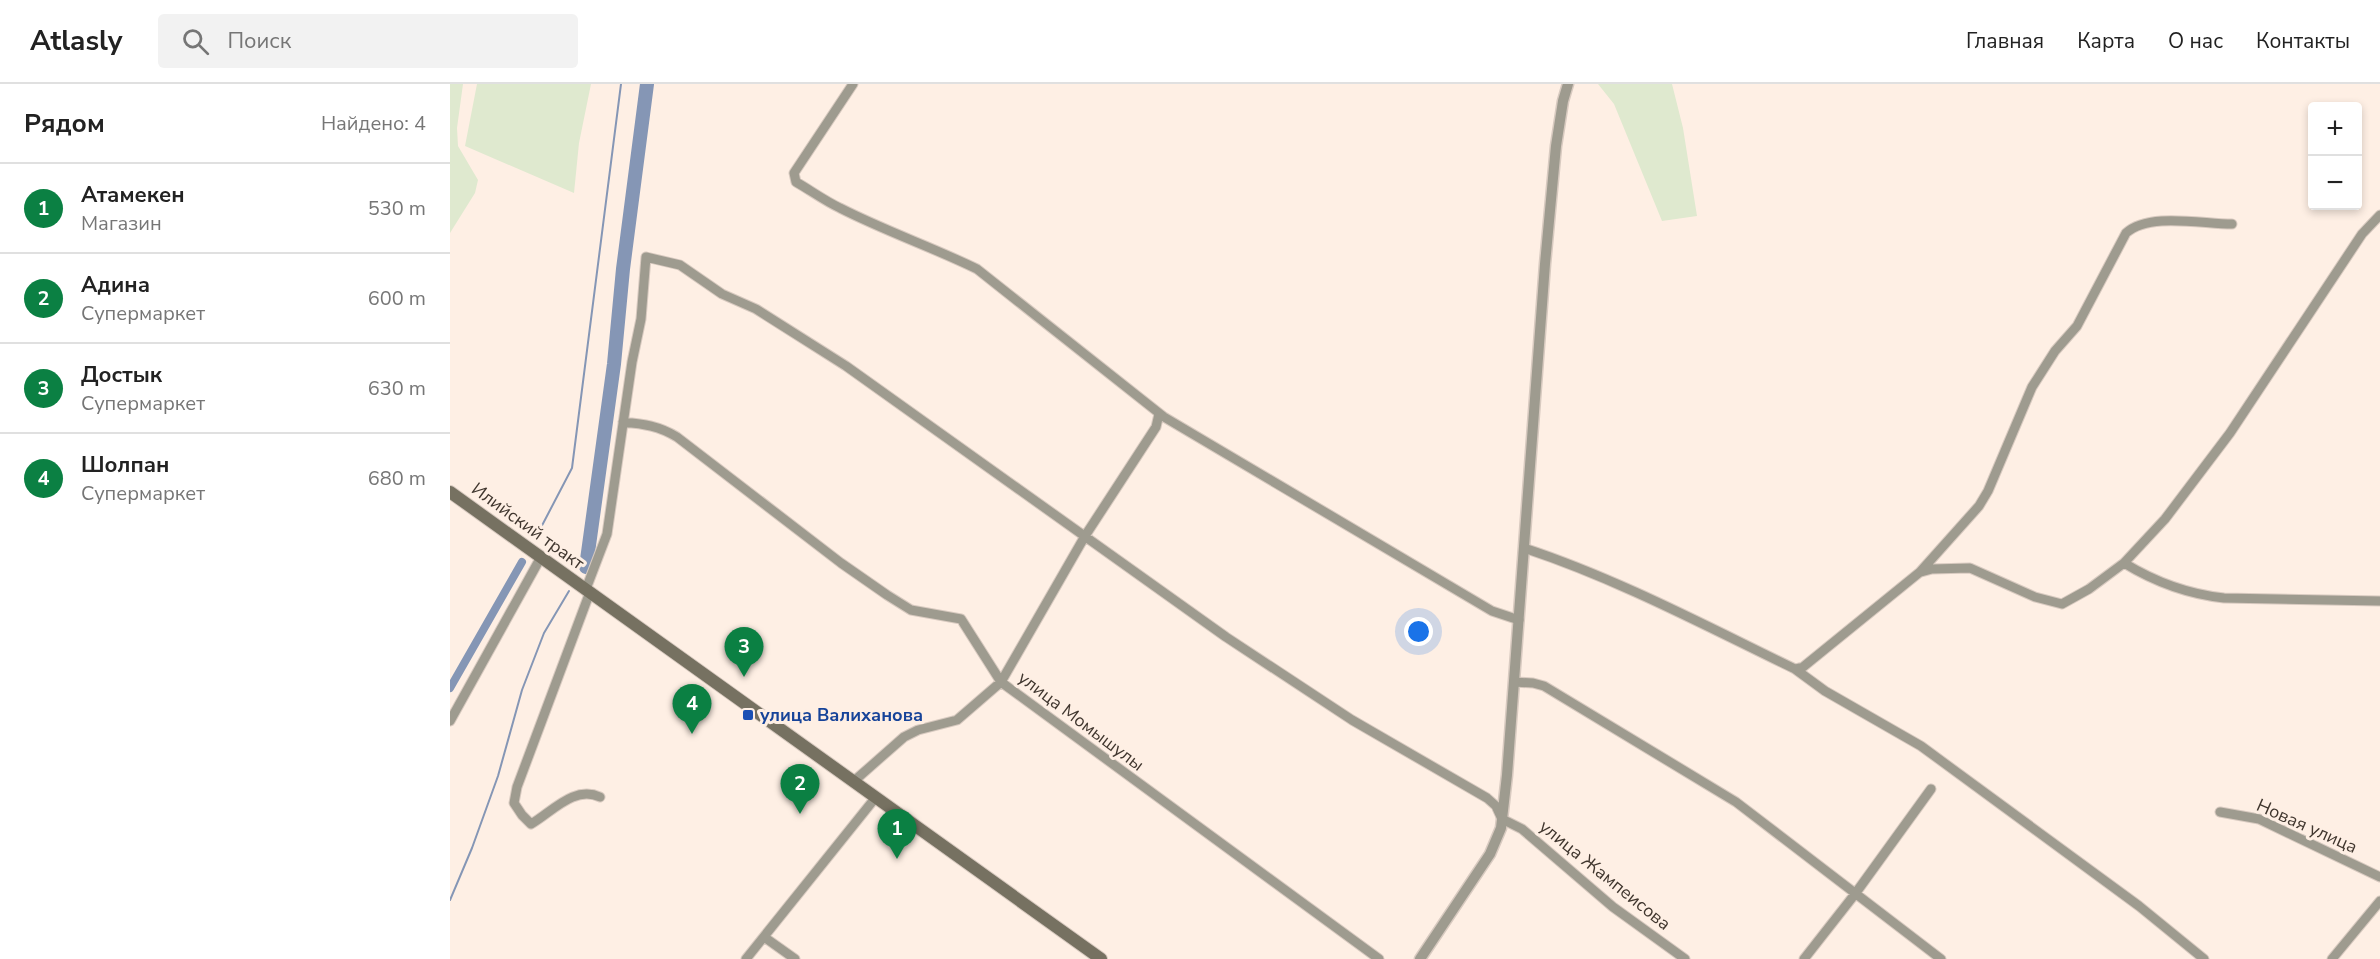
<!DOCTYPE html>
<html lang="ru">
<head>
<meta charset="utf-8">
<style>
  :root { --surface:#fff; --page:#f2f2f2; --text:#222; --muted:#767676; --line:#e0e0e0; --accent:#0b8043 }
  body { margin:0; font-family:"Nunito Sans",sans-serif; background:var(--page); color:var(--text) }
  .controls { position:absolute; right:18px; top:18px; display:grid; overflow:hidden; border-radius:6px; box-shadow:0 3px 9px #0003 }
  .controls button { width:54px; height:54px; display:grid; place-items:center; padding:0; border:0; border-bottom:2px solid var(--line); background:var(--surface); color:var(--text); font:30px sans-serif }
  .you { position:absolute; left:969px; top:548px; width:21px; height:21px; margin:-15px; border:4px solid #fff; border-radius:50%; background:#1a73e8; box-shadow:0 0 0 9px #1a73e833 }
  .badge { display:grid; place-items:center; width:39px; height:39px; border-radius:50%; background:var(--accent); color:#fff; font-size:20px; font-weight:700 }
  .pin { position:absolute; translate:-50% -50px; filter:drop-shadow(0 2px 3px #0008) }
  .pin::after { content:''; position:absolute; top:32px; width:21px; height:18px; background:inherit; clip-path:polygon(0 0,100% 0,50% 100%) }
  .list { margin:0; padding:0; list-style:none }
  h2 { display:flex; justify-content:space-between; align-items:center; height:78px; margin:0; padding:0 24px; font-size:26px }
  h2 small { font-size:20px; font-weight:400; color:var(--muted) }
  .list li { display:grid; grid-template-columns:39px 1fr auto; gap:18px; align-items:center; box-sizing:border-box; height:90px; padding:0 24px; border-top:2px solid var(--line) }
  .list b { display:block; font-size:22px; white-space:nowrap }
  .list p { margin:0; font-size:20px; white-space:nowrap; color:var(--muted) }
  .list em { font-size:20px; font-style:normal; color:var(--muted) }
  .icon { flex:none; width:33px; height:33px; fill:none; stroke:currentColor; stroke-width:2; stroke-linecap:round; stroke-linejoin:round }
  .map { position:relative; flex:none; width:1930px; height:875px; overflow:hidden }
  header { display:flex; align-items:center; gap:36px; box-sizing:border-box; height:84px; padding:0 30px; background:var(--surface); border-bottom:2px solid var(--line) }
  header strong { font-size:28px }
  nav { display:flex; gap:33px; margin-inline-start:auto; font-size:21px }
  .search { width:420px; height:54px; background:var(--page); display:flex; align-items:center; gap:15px; box-sizing:border-box; padding:0 21px; border-radius:6px; color:var(--muted); font-size:22px }
  main { display:flex }
  aside { flex:1; background:var(--surface) }
  .map>svg:first-child { display:block }
  .green { fill:#dfe9cf }
  .lines { fill:none; stroke-linecap:round; stroke-linejoin:round }
  .stream { stroke:#8596b5; stroke-width:2 }
  .canal { stroke:#8596b5; stroke-width:8 }
  .river { stroke:#8596b5; stroke-width:14 }
  .minor-casing { stroke:#d8cac0; stroke-width:11 }
  .tertiary-casing { stroke:#d8cac0; stroke-width:13 }
  .secondary-casing { stroke:#d8cac0; stroke-width:14 }
  .minor { stroke:#9e9b8f; stroke-width:9 }
  .tertiary { stroke:#9e9b8f; stroke-width:10 }
  .secondary { stroke:#767161; stroke-width:12 }
  .transit-dot { fill:#1a4fb4; stroke:#feefe4; stroke-width:2 }
  .labels { text-anchor:middle; dominant-baseline:central; stroke-width:6; stroke-linejoin:round; paint-order:stroke }
  .street-label { font-size:18px; fill:#40362e; stroke:#feefe4 }
  .transit-label { font-size:18px; font-weight:bold; fill:#164399; stroke:#feefe4; text-anchor:start }
</style>
</head>
<body>
<header>
<strong>Atlasly</strong>
<div class="search"><svg class="icon" aria-label="search" viewBox="0 0 24 24"><circle cx="10" cy="10" r="6"/><path d="M15 15l6 6"/></svg>Поиск</div>
<nav><a>Главная</a><a>Карта</a><a>О нас</a><a>Контакты</a></nav>
</header>
<main>
<aside>
<h2>Рядом<small>Найдено: 4</small></h2>
<ul class="list">
<li><span class="badge">1</span><div><b>Атамекен</b><p>Магазин</p></div><em>530 m</em></li>
<li><span class="badge">2</span><div><b>Адина</b><p>Супермаркет</p></div><em>600 m</em></li>
<li><span class="badge">3</span><div><b>Достык</b><p>Супермаркет</p></div><em>630 m</em></li>
<li><span class="badge">4</span><div><b>Шолпан</b><p>Супермаркет</p></div><em>680 m</em></li>
</ul>
</aside>
<div class="map">
<svg width="1930" height="875" viewBox="0 0 1930 875">
  <rect width="100%" height="100%" fill="#feefe4"/>
  <!-- green -->
  <path class="green" d="M0,0h13l-6,44 1,18 20,34 -3,13 -25,40z
    M27,0h114l-12,59 -5,50 -109,-47z
    M1148,0h74l11,44 14,88 -35,5 -48,-117z"/>
  <g class="lines">
    <!-- stream -->
    <path class="stream" d="M86,453l36,-69 49,-384
      M0,816l22,-52 26,-72 24,-86 22,-57 25,-42"/>
    <!-- canal -->
    <path class="canal" d="M0,604l72,-126"/>
    <!-- river -->
    <path class="river" d="M136,483l28,-203 9,-95 24,-185"/>
    <!-- minor casing -->
    <g class="minor-casing">
      <path id="minor" d="M403,0l-59,89 2,9c14,8 29,19 44,26 45,23 92,39 137,61l187,148 328,194 27,9
        M1930,131l-18,19 -132,199 -65,86 -41,44c31,19 63,31 100,35l156,3
        M173,338c21,2 36,4 54,15l164,126 46,32 24,15 50,9 40,63 378,277
        M1074,464c94,31 182,78 271,121l8,-2 117,-95 59,-66 9,-15 44,-104 23,-36 22,-25 49,-93c23,-21 76,-9 106,-9
        M1471,488l11,-3 38,-1 65,29 27,7 27,-15 35,-26
        M136,505l21,-55 25,-172 9,-43 5,-62 34,8 42,29 34,15 90,57 380,271 126,83 135,78 9,8 6,13 20,10 91,78 72,52
        M140,508l-73,195 -3,16 8,12 9,9c21,-12 43,-39 69,-27
        M1345,585l30,22 96,55 218,160 65,53
        M1064,598l19,1 11,3 192,116 205,157
        M0,637l91,-164
        M404,697l50,-44 14,-7 39,-10 44,-38 84,-146 71,-109 3,-13
        M1770,728l39,7 121,58
        M314,853l31,22
        M296,875l130,-162
        M1354,875l51,-65 76,-105
        M1882,875l48,-58"/>
    </g>
    <!-- tertiary casing -->
    <g class="tertiary-casing">
      <path id="tertiary" d="M970,875l70,-105 11,-26 6,-53 38,-511 11,-118 7,-45 5,-17"/>
    </g>
    <!-- secondary casing -->
    <g class="secondary-casing">
      <path id="secondary" d="M0,408l651,467"/>
    </g>
    <!-- minor -->
    <use href="#minor" class="minor"/>
    <!-- tertiary -->
    <use href="#tertiary" class="tertiary"/>
    <!-- secondary -->
    <use href="#secondary" class="secondary"/>
  </g>
  <!-- markers -->
  <rect class="transit-dot" x="292" y="625" width="12" height="12" rx="3"/>
  <g class="labels">
    <!-- street labels -->
    <g class="street-label">
      <text transform="translate(78 442) rotate(36)">Илийский тракт</text>
      <text transform="translate(631 637) rotate(37)">улица Момышулы</text>
      <text transform="translate(1857 742) rotate(24)">Новая улица</text>
      <text transform="translate(1155 791) rotate(39)">улица Жампеисова</text>
    </g>
    <!-- transit labels -->
    <g class="transit-label">
      <text x="310" y="631">улица Валиханова</text>
    </g>
  </g>
</svg>
<div class="controls">
<button>+</button>
<button>−</button>
</div>
<div class="you"></div>
<div class="pin badge" style="left:447px;top:775px">1</div>
<div class="pin badge" style="left:350px;top:730px">2</div>
<div class="pin badge" style="left:294px;top:593px">3</div>
<div class="pin badge" style="left:242px;top:650px">4</div>
</div>
</main>
</body>
</html>
